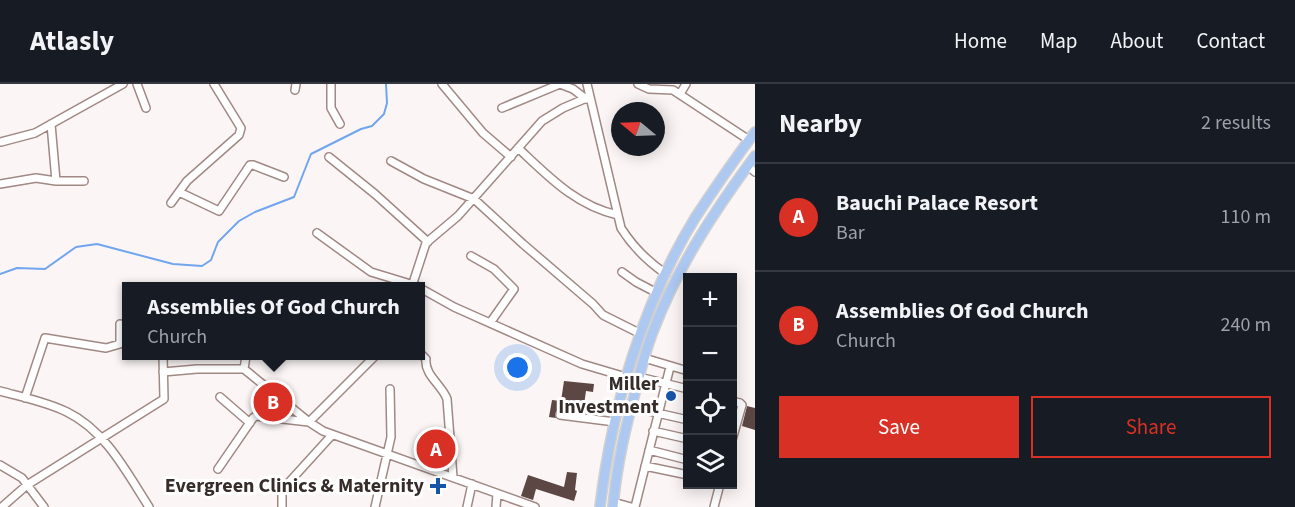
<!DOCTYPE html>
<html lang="en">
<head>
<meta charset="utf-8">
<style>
  :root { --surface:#171b24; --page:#242831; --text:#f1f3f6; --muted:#9ea1a6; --line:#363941; --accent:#d93025 }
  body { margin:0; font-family:"Source Sans 3",sans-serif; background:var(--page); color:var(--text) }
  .controls { position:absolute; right:18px; bottom:18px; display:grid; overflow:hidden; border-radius:0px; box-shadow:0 3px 15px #0003 }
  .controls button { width:54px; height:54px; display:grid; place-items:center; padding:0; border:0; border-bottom:2px solid var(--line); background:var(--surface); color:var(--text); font:30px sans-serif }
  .compass { position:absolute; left:611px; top:18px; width:54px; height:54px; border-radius:50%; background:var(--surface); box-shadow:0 3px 15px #0003; rotate:289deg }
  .you { position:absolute; left:518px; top:284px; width:21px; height:21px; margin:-15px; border:4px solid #fff; border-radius:50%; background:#1a73e8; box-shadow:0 0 0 9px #1a73e833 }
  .badge { display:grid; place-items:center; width:39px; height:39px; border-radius:50%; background:var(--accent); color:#fff; font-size:20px; font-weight:700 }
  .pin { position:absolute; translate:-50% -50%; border:3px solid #fff; box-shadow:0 2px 6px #0006 }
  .popup { position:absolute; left:122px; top:198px; width:303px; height:78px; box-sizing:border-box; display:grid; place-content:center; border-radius:0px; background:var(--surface); filter:drop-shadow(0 2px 4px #0005); font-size:20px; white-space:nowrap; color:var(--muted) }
  .popup b { font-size:22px; color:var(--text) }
  .popup::after { content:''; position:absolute; left:50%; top:100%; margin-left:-12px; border:12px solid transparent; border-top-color:var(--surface) }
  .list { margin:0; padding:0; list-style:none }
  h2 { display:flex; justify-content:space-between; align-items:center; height:78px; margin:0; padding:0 24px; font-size:26px }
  h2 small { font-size:20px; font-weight:400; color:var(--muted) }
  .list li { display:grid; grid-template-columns:39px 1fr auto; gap:18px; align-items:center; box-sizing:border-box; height:108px; padding:0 24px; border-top:2px solid var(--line) }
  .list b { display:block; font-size:22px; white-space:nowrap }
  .list p { margin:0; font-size:20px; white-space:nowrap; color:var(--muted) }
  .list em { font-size:20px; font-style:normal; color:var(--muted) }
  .actions { display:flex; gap:12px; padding:18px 24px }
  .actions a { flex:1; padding:14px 0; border:2px solid var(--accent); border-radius:0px; text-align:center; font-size:21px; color:var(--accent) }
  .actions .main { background:var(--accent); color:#fff }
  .icon { flex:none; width:33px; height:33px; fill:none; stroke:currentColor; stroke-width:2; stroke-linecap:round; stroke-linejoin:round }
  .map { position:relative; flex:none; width:755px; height:423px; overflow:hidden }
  header { display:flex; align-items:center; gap:36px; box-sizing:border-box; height:84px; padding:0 30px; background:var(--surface); border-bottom:2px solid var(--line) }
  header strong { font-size:28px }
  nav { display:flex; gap:33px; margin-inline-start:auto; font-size:21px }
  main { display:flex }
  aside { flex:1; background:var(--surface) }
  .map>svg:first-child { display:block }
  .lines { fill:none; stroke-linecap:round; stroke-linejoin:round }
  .stream { stroke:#71a5ef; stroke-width:2 }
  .building { fill:#5c4744 }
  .minor-casing { stroke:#a08985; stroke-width:10 }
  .highway-casing { stroke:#d3d1d0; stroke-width:12 }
  .minor { stroke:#fff; stroke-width:7 }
  .highway { stroke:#adc9f2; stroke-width:9 }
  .poi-dot { fill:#1755a6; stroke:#fff; stroke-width:2 }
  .labels { text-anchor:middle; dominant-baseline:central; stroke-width:6; stroke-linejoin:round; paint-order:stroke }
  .poi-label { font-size:20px; font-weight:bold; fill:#362d2b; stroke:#fff; text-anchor:end }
</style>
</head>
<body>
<header>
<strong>Atlasly</strong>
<nav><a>Home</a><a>Map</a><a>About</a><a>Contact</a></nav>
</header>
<main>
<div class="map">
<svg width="755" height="423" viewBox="0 0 755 423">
  <rect width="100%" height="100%" fill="#fbf6f5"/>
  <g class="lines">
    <!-- stream -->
    <path class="stream" d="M0,190l17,-6 28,1 31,-22 21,-3 76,20 29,2 9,-6 7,-18 21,-21 16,-9 39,-15 17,-43 50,-25 11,-3 12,-12 3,-11 -1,-19"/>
  </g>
  <!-- building -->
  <path class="building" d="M564,297l30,3 -1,8 -7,-1 -2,14 8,1 -1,7 -33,-4 -3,5 1,4 -7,-1 3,-17 9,1z
    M747,322l8,2v22l-13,-4z
    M567,388l10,1 -2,17 2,1 -3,10 -38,-12 -3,11 -12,-4 7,-21 36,12z"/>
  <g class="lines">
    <!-- minor casing -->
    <g class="minor-casing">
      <path id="minor" d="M137,0l9,24
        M331,0v24l9,16
        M442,0l41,49 28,24
        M587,0l34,144c12,19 26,33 45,46
        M638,0l11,5 24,1 76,50
        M295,6l1,-6
        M680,10l6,-10
        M502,24l58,-24 13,5 13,10
        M51,40l5,57
        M1,58l34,-9 88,-49
        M518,64c30,28 58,58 100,67
        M329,73l46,37 53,48
        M391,77l33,18 50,20 49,45 70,60 10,11 38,19
        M748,82l7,6
        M0,100l36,-6 20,3h28
        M179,108l40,19 31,-46h3l31,12
        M171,119l16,-22 52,-46 2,-7 -27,-44
        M317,149l54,39 46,14
        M471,172l23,13 20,20 -24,34
        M622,188l14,10 21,11
        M412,202l14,-43 32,-27 84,-95 21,-13 26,-11
        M420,204l34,19 128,57 44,13
        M420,269l6,6c-2,16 16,26 21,40l6,78
        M644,274l44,13
        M244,285l2,-13
        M163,288l34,-3h47l65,53 14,9 212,76
        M639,293l49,12
        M0,307c22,6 47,11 67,21 39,19 60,61 82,95
        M220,313l30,26
        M25,314l20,-60 61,10 14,-4v-20
        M732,317l8,2 2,2 -10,35
        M631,323l57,13
        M560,331l55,7
        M653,347l35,8
        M649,366l39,10
        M0,381l22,13 22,29
        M645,382l43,9
        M218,385l35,-51 3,-2 53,6 66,-66
        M613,418l18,5
        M2,423l25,-22 137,-86 -1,-43
        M282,423v-17l50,-55
        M375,423l16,-70 -1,-48
        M467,423l5,-23
        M496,423l1,-13
        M635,423l35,-140
        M714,423l6,-23"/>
    </g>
    <!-- highway casing -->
    <g class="highway-casing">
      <path id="highway" d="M600,423c12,-100 42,-202 95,-289 19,-29 39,-58 60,-86
        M613,423c3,-35 10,-69 19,-103 7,-25 12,-51 22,-75 24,-63 61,-119 101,-173"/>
    </g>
    <!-- minor -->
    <use href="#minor" class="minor"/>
    <!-- highway -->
    <use href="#highway" class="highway"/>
  </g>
  <!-- markers -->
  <g class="poi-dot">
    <circle cx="671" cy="312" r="6"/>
    <path d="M435 393h6v6h6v6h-6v6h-6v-6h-6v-6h6z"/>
  </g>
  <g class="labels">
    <!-- poi labels -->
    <g class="poi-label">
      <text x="659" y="300">Miller<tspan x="659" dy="23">Investment</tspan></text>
      <text x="424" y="402">Evergreen Clinics &amp; Maternity</text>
    </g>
  </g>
</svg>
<div class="controls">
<button>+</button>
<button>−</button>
<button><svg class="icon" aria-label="locate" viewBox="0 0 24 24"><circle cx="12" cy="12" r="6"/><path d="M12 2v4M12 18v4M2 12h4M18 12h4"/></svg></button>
<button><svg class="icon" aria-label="layers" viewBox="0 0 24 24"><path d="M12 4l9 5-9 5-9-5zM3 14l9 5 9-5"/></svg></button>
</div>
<svg class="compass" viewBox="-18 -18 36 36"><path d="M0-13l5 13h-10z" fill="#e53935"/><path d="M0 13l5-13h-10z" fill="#9ea1a6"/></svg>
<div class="you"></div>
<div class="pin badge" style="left:436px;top:365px">A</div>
<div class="pin badge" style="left:273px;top:318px">B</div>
<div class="popup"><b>Assemblies Of God Church</b>Church</div>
</div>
<aside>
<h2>Nearby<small>2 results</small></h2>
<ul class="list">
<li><span class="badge">A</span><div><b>Bauchi Palace Resort</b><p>Bar</p></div><em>110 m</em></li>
<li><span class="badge">B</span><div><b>Assemblies Of God Church</b><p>Church</p></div><em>240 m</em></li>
</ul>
<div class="actions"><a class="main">Save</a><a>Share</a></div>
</aside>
</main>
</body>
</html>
